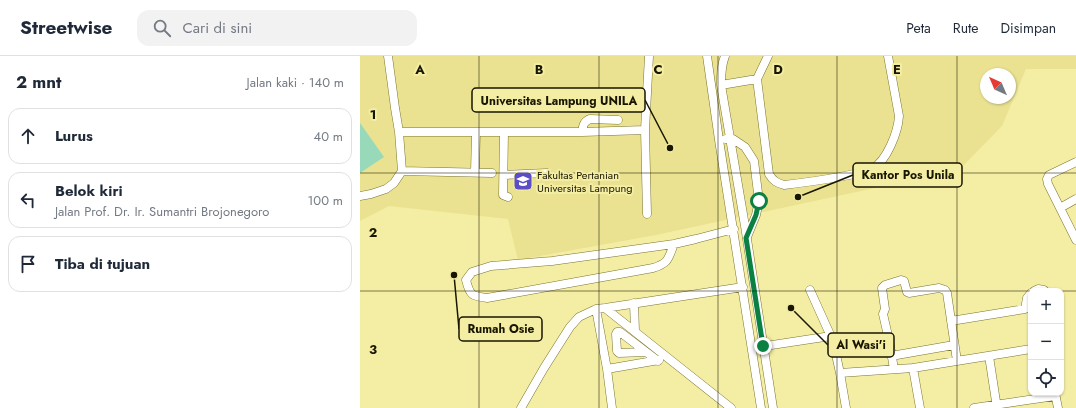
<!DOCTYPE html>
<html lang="id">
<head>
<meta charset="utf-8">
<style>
  :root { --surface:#fff; --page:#f2f2f3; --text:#1f2937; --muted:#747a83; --line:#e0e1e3 }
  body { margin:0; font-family:Jost,sans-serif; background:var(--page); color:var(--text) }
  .controls { position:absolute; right:12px; bottom:12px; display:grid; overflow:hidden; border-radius:8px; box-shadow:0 1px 3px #0004 }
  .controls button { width:36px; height:36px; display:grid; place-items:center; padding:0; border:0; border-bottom:1px solid var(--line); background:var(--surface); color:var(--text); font:20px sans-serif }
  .compass { position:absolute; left:620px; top:12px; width:36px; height:36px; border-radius:50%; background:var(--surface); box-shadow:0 1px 3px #0004; rotate:316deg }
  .stop { position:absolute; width:12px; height:12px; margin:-9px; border:3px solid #0b8043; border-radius:50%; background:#fff }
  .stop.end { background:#0b8043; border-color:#fff; box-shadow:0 1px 4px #0008 }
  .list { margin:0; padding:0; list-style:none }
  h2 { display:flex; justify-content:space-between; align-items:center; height:52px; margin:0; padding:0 16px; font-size:17px }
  h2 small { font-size:13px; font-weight:400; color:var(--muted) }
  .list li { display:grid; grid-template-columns:26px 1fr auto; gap:12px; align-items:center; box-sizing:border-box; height:56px; margin:0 8px 8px; padding:0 8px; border:1px solid var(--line); border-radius:12px }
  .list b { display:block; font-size:15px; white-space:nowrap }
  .list p { margin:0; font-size:13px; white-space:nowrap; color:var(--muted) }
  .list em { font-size:13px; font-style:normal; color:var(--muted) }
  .icon { flex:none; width:22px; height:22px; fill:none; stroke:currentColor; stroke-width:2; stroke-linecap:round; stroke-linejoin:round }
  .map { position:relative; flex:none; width:716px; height:352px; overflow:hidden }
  header { display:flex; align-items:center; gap:24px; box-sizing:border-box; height:56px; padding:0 20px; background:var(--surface); border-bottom:1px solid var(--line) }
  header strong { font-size:19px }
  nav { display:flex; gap:22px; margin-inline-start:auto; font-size:14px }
  .search { width:280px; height:36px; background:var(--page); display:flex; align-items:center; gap:10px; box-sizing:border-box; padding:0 14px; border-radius:12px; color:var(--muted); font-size:15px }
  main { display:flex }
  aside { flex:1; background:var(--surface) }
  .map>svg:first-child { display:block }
  .built { fill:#eae291; fill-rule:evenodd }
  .green { fill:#97d9b9 }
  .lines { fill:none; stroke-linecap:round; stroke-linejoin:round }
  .minor-casing { stroke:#7c742d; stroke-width:9 }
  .minor { stroke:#fff; stroke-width:8 }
  .route { stroke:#0b8043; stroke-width:5 }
  .grid { fill:none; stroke:#191600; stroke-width:1; stroke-opacity:0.55 }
  .labels { text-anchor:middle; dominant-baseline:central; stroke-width:4; stroke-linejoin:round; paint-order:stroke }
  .poi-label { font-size:11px; fill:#191600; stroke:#f4eda4; text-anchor:start }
  .grid-label { font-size:13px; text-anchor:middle; font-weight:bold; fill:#191600; stroke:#f4eda4; stroke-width:4; stroke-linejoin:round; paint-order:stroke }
  .leader { fill:none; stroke:#191600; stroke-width:1.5 }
  .callout-dot { fill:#191600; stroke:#f4eda4; stroke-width:1.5 }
  .callout { fill:#f4eda4; stroke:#191600; stroke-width:1.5 }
  .callout-label { font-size:12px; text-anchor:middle; font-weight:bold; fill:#191600 }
</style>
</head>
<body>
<header>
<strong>Streetwise</strong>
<div class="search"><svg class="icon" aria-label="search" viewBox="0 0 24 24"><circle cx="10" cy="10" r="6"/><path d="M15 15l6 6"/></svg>Cari di sini</div>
<nav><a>Peta</a><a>Rute</a><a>Disimpan</a></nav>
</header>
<main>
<aside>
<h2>2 mnt<small>Jalan kaki · 140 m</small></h2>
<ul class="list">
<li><svg class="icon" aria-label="ahead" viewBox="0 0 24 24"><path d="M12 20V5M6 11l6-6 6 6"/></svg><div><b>Lurus</b></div><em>40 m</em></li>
<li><svg class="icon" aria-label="left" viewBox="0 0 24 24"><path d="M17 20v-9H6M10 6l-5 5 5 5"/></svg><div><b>Belok kiri</b><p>Jalan Prof. Dr. Ir. Sumantri Brojonegoro</p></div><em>100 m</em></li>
<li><svg class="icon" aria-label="arrive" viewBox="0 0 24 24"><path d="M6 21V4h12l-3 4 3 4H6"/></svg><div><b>Tiba di tujuan</b></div></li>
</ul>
</aside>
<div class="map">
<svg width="716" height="352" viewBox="0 0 716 352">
  <rect width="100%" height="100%" fill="#f4eda4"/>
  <!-- built -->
  <path class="built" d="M0,0h716v13h-50l-24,57 -43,44 -303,65 -138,25 -10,-41 -119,-13 -29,15zM626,18h24v24h-24z"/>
  <!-- green -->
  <path class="green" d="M0,67l24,34 -24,16z"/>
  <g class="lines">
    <!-- minor casing -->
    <g class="minor-casing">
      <path id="minor" d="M347,0l12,84 42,268
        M365,0c-4,10 -4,19 -4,29l24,141 28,182
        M408,0l-11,23 12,95c4,7 8,9 15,11 25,-3 50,-6 74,-12 4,-1 10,-1 14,-4 15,-8 26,-37 27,-53l-11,-60
        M361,29l36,-6
        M285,74l2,84
        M39,76h183l63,-2 4,-74
        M144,76l-1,63 5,2
        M222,76c1,-6 1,-10 8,-13l28,1
        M366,83l4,-1 3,1 12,8 9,14 5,40 -3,14 -9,22
        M716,106l-27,13 -2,4 1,5 28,56
        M42,115l90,2
        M115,116l1,-39
        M144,119l43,-2
        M0,140l11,-2 15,-5 8,-6 8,-12 -3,-39 -4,-24 -7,-52
        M700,152l16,-9
        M314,188c-6,15 -5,19 -21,24l-166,30c-15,-2 -17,-2 -21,-18l6,-8 19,-6 61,-5 122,-17 22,-5 38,-10
        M450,234l23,51 7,32 6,35
        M674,235l4,-2 6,1 1,1
        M274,247l1,28
        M245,252l126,100
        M236,253l11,60 5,39
        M591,265l74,-12 2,-11 4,-5
        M399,291l72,-11
        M285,296l-26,1 -2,-2 -1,-17 1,-2h3l38,29
        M531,300l63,-11
        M629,300l8,52
        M553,312l7,40
        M247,313l52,-9
        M534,313l-5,-29 -6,-26 2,-5 -3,-21 3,-3 16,-5 3,1 3,11 2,1 30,-5 6,2 2,3 10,68
        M480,317l73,-5 118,-19
        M695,337l3,15
        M161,352l23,-40 26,-41 9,-10 17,-8 9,-1 138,-21
        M614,352l81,-12"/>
    </g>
    <!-- minor -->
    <use href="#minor" class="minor"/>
  </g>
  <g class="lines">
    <!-- route -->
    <path class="route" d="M399,145l-3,14 -10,23 17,108"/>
  </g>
  <!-- grid -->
  <path class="grid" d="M119,0v352M239,0v352M358,0v352M477,0v352M597,0v352M0,117h716M0,235h716"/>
  <!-- icons -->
  <defs>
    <g id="university-square" transform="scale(1)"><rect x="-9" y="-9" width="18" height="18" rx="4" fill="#5b4dc5" stroke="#f4eda4"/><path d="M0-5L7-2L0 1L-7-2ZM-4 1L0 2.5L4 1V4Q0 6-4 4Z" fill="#fff"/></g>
  </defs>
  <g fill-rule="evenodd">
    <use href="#university-square" x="163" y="125"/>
  </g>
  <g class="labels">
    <!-- poi labels -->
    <g class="poi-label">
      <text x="177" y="119">Fakultas Pertanian<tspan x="177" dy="13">Universitas Lampung</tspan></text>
    </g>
  </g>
  <g class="grid-label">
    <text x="60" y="18">A</text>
    <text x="179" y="18">B</text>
    <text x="298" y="18">C</text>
    <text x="418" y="18">D</text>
    <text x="537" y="18">E</text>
    <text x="13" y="63">1</text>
    <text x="13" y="181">2</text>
    <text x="13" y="298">3</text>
  </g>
  <!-- callouts -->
  <path class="leader" d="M310 92L285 44M438 141L493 119M94 219L99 273M431 252L468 289"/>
  <g class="callout-dot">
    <circle cx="310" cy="92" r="4"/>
    <circle cx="438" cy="141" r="4"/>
    <circle cx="94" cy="219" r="4"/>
    <circle cx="431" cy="252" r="4"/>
  </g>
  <g class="callout">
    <rect x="112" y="32" width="173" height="24" rx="4"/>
    <rect x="493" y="107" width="109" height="24" rx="4"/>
    <rect x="99" y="261" width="83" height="24" rx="4"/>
    <rect x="468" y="277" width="66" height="24" rx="4"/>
  </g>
  <g class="callout-label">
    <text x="199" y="49">Universitas Lampung UNILA</text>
    <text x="548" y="123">Kantor Pos Unila</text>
    <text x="141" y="277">Rumah Osie</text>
    <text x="501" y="293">Al Wasi'i</text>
  </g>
</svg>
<div class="controls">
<button>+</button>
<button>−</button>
<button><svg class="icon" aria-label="locate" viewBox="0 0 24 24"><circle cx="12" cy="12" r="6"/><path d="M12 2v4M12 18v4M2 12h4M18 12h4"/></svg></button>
</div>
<svg class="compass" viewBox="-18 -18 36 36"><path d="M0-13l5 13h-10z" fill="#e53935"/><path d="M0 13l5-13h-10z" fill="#747a83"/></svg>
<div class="stop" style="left:399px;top:145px"></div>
<div class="stop end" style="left:403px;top:290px"></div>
</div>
</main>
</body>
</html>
